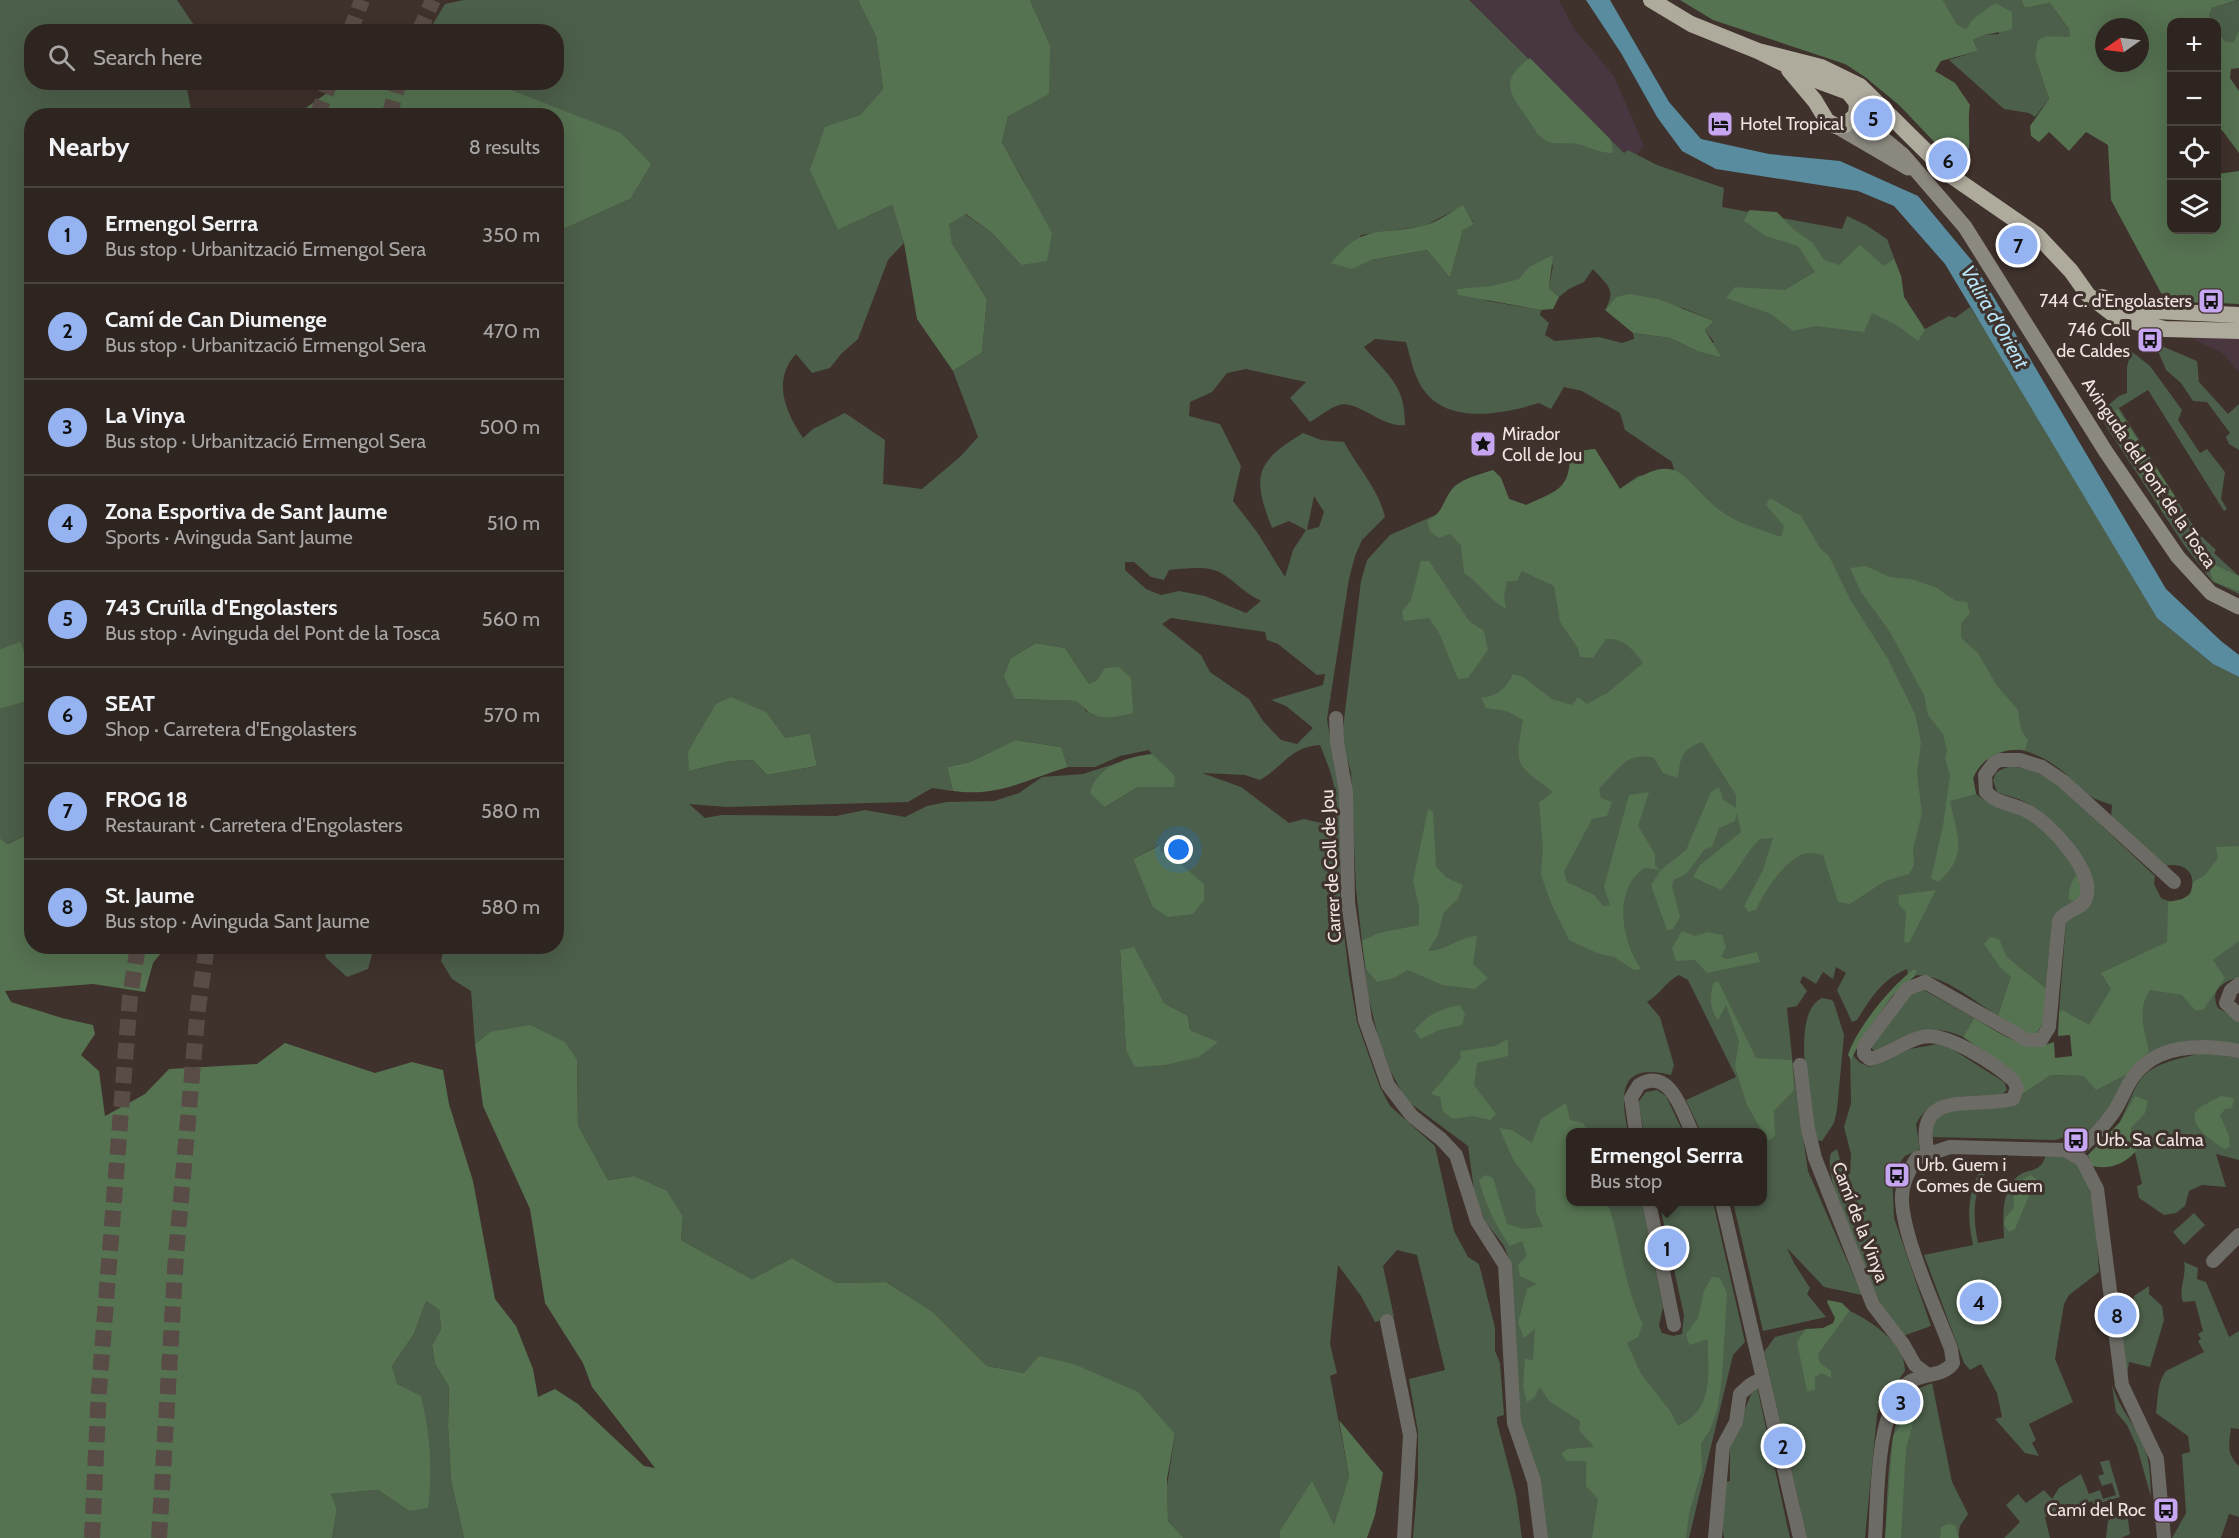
<!DOCTYPE html>
<html lang="en">
<head>
<meta charset="utf-8">
<style>
  :root { --surface:#2f2520; --page:#372d29; --text:#f1f3f6; --muted:#a7a5a5; --line:#4a423e; --accent:#95b2f1 }
  body { margin:0; font-family:Cabin,sans-serif; background:var(--page); color:var(--text) }
  .controls { position:absolute; right:18px; top:18px; display:grid; overflow:hidden; border-radius:12px; box-shadow:0 6px 24px #0002 }
  .controls button { width:54px; height:54px; display:grid; place-items:center; padding:0; border:0; border-bottom:2px solid var(--line); background:var(--surface); color:var(--text); font:30px sans-serif }
  .compass { position:absolute; left:2095px; top:18px; width:54px; height:54px; border-radius:50%; background:var(--surface); box-shadow:0 6px 24px #0002; rotate:256deg }
  .you { position:absolute; left:1179px; top:850px; width:21px; height:21px; margin:-15px; border:4px solid #fff; border-radius:50%; background:#1a73e8; box-shadow:0 0 0 9px #1a73e833 }
  .badge { display:grid; place-items:center; width:39px; height:39px; border-radius:50%; background:var(--accent); color:#111; font-size:20px; font-weight:700 }
  .pin { position:absolute; translate:-50% -50%; border:3px solid #fff; box-shadow:0 2px 6px #0006 }
  .popup { position:absolute; left:1566px; top:1128px; width:201px; height:78px; box-sizing:border-box; display:grid; place-content:center; border-radius:12px; background:var(--surface); filter:drop-shadow(0 2px 4px #0005); font-size:20px; white-space:nowrap; color:var(--muted) }
  .popup b { font-size:22px; color:var(--text) }
  .popup::after { content:''; position:absolute; left:50%; top:100%; margin-left:-12px; border:12px solid transparent; border-top-color:var(--surface) }
  .list { margin:0; padding:0; list-style:none }
  h2 { display:flex; justify-content:space-between; align-items:center; height:78px; margin:0; padding:0 24px; font-size:26px }
  h2 small { font-size:20px; font-weight:400; color:var(--muted) }
  .list li { display:grid; grid-template-columns:39px 1fr auto; gap:18px; align-items:center; box-sizing:border-box; height:96px; padding:0 24px; border-top:2px solid var(--line) }
  .list b { display:block; font-size:22px; white-space:nowrap }
  .list p { margin:0; font-size:20px; white-space:nowrap; color:var(--muted) }
  .list em { font-size:20px; font-style:normal; color:var(--muted) }
  .icon { flex:none; width:33px; height:33px; fill:none; stroke:currentColor; stroke-width:2; stroke-linecap:round; stroke-linejoin:round }
  .map { position:relative; flex:none; width:2239px; height:1538px; overflow:hidden }
  .search { position:absolute; background:var(--surface); box-shadow:0 6px 24px #0002; left:24px; top:24px; width:540px; height:66px; display:flex; align-items:center; gap:15px; box-sizing:border-box; padding:0 21px; border-radius:24px; color:var(--muted); font-size:22px }
  .panel { position:absolute; background:var(--surface); box-shadow:0 6px 24px #0002; left:24px; top:108px; width:540px; height:846px; border-radius:24px }
  .map>svg:first-child { display:block }
  .commercial { fill:#49363f }
  .industrial { fill:#483641 }
  .green { fill:#4c5f4a; fill-rule:evenodd }
  .forest { fill:#557251; fill-rule:evenodd }
  .water { fill:#598c9f }
  .lines { fill:none; stroke-linecap:round; stroke-linejoin:round }
  .trunk-tunnel { stroke:#594c46; stroke-width:16; stroke-dasharray:16 8; stroke-linecap:butt }
  .minor { stroke:#6d6b65; stroke-width:14 }
  .secondary { stroke:#8b897f; stroke-width:15 }
  .trunk { stroke:#aeaa9c; stroke-width:16 }
  .labels { text-anchor:middle; dominant-baseline:central; stroke-width:6; stroke-linejoin:round; paint-order:stroke }
  .poi-label { font-size:18px; fill:#efe5e1; stroke:#3f312b; text-anchor:start }
  .street-label { font-size:18px; fill:#efe5e1; stroke:#3f312b }
  .water-label { font-size:20px; font-style:italic; fill:#b7e6f9; stroke:#3f312b }
</style>
</head>
<body>
<div class="map">
<svg width="2239" height="1538" viewBox="0 0 2239 1538">
  <rect width="100%" height="100%" fill="#3f312b"/>
  <!-- commercial -->
  <path class="commercial" d="M2195,336l44,3v33l-17,-19 -29,-14z"/>
  <!-- industrial -->
  <path class="industrial" d="M1469,0h90l15,29 40,47 30,70 -7,9 -9,-5 -4,3z"/>
  <!-- green -->
  <path class="green" d="M0,0h177l21,31 -166,1v50l154,1 6,32 -160,1 -1,562 -10,-37 -21,8z
    M464,0h394l18,35 7,54 -23,26 -35,13 13,102 54,-25 12,38 -16,17 -30,79 -17,15 -11,14 -18,5 -16,-19c-24,26 -11,57 7,84l10,-9 32,-16 40,27 -2,44 39,5 39,-33 17,-19 -25,-66 29,-20 5,-52 -35,-56 -4,-19 17,-10 27,19 29,32 5,-80 -24,-43 6,-26 42,-71 -20,-45h439l155,153 4,-3 29,15 67,23 -2,19 120,22 5,-13 19,9 21,14 14,37 3,21 21,32 24,-13 6,2 15,-11 41,63 146,248 56,46 26,13v300c-16,5 -30,13 -21,31l21,12v25l-42,-5 -38,8 -13,8 -45,63 -17,15 -2,-2 -27,8 -122,-3c-3,-11 3,-18 10,-25l78,-17 30,-20 33,1 -22,-65 -3,1 7,-91c9,-6 24,-14 27,-25 6,-26 -41,-77 -61,-90 -11,-8 -23,-9 -35,-14l-4,-12 3,-7c16,-14 46,0 61,11l98,92 -1,8 7,14c36,19 46,-41 4,-32l-54,-48 1,-13c-7,-3 -16,-5 -22,-9 -9,-6 -16,-15 -24,-22 -30,-25 -72,-42 -93,4l3,16c15,13 30,13 47,21 23,10 39,36 55,54l-2,32 -17,9 -7,13 -5,66 -30,-24 -19,51c-26,-16 -58,-46 -90,-40l-1,-7c-25,10 -36,29 -50,51l-5,2 -15,-32 9,-17 -10,-6 -3,12 -10,-7 -7,12 -13,-8 -3,6 7,9 -10,15 -10,2 7,68 14,95 54,124 -38,-8 -37,-39 7,15 16,25 -3,6 19,23 -63,14 -30,-129h30v-70h-62l-15,-32 50,-23 -48,-97 -9,-5c-14,7 -19,20 -32,27l13,15 14,48 -3,10c-52,-13 -51,19 -43,57h-57v70h71l21,105 -4,19 3,7 11,3 9,-2 2,-19 -25,-113h54l32,140 -12,13 -44,183h-143l-2,-32 -9,-39 -12,-31 -6,-26 -5,-143 -8,-21 -19,-25 -10,-24 -7,-51 -62,-46 -15,-28 -13,-35 -10,-42 -12,-106 -5,-117 -8,-27v-17l18,-147 6,-21 23,-25 50,-22 22,-32 31,-11 8,8 8,21 17,6c30,-14 45,-15 44,-53l25,-3 25,40 18,-13 36,-6 -2,-8 -47,-32 -5,-17 -38,-22 -18,-4 -13,22 -12,-6c-33,10 -87,22 -113,-10 -12,-14 -15,-34 -20,-51l-31,-3 -11,8c25,30 41,37 41,78 -23,3 -48,-26 -66,-20 -10,3 -20,12 -29,17l-20,-24 16,-16 -60,-13 -19,4 -15,19 -22,10 -1,14 31,8 21,42 -8,35 24,31 28,45 8,-27 13,-20 -17,-9 -17,7c-21,-53 -16,-66 31,-95l18,7 23,2c14,26 34,46 41,75l-23,23 -7,16 -6,23 -22,140 14,85 -1,96 9,75 8,47 23,65 10,19 45,40 19,85 14,26 11,7 16,64v23l5,12 4,52 -7,2v5l19,73 6,43h-109l5,-60v-46l-9,-53 36,-9 -28,-115 -20,-5 -14,16 11,51 -19,5 -14,-26 -23,-31 -8,79 7,29 -7,3 19,100 -15,50 -54,5v7h-96l-16,-17 -1,-35 8,-52 -151,-61 -37,-7 -54,-54 -47,-30 -50,1 -44,-25 -40,21 -71,-39 2,-23 -49,-41 -26,4 -30,-55 -1,-65 -87,-28 -15,12 -4,-53 -19,-12 -11,-18 3,-14 112,-1 1,-714 73,-33 -74,-90 -63,-26 63,-1v-50h-128l17,-28zM1463,206l11,17 -11,7 -13,48 -23,-28 -56,10 -19,8 9,-33 63,-9zM1541,262l12,3 -4,23 10,9 10,-8 15,-7 9,-13c14,16 24,20 12,41l11,-13 67,11 31,13 -9,9 9,12 -17,9 -27,-13 -37,-5 1,6 -12,4 -23,-6 -44,4 -10,-6 4,-12 -9,-8 1,-5 -53,-9 -32,-12c17,-1 49,-1 63,-10 9,-5 8,-12 22,-17zM1314,496l10,16 -5,15 -12,3zM1125,562h9l17,15 13,3 5,-10c15,-1 38,-5 52,3 15,9 23,20 40,28l-15,12 -41,-17 -26,-5 -18,4 -15,-6 -21,-19zM1171,618l94,14 2,8 11,4 39,31 8,-1 -2,11 -52,15 15,6 27,22 -16,16 -16,-4 -18,-19 -14,-22 -39,-27 -9,-17 -39,-31zM1036,643l29,5 24,36 9,-5 -11,33 -9,-11 -63,-2 -4,-41zM810,733l7,33 -50,9 -14,-15 -22,1 -42,10 96,-33zM1017,740l44,7 7,20h27l25,-11 29,-6 8,12 18,14 -2,11h-35l-33,20 3,-38 12,-7 -37,12 -41,3 -23,16 -25,8 -47,1 -20,4 -22,11 -40,-7 -29,6 -114,-1 -17,3 -16,-14 37,3 182,-5 24,-14 21,3 -6,-24 23,-5zM1320,745c11,27 22,53 10,80l-26,-6 -15,4 -48,-36 -39,-14 43,2 15,5c24,-14 30,-33 60,-35zM1159,845l2,7 -18,30 -10,-23zM1120,950l32,34 12,19 24,13 2,14 27,12 -91,8z
    M1943,0h78l4,8 25,-5 19,26 2,9 -24,-2 -12,21 14,42 -14,18 -6,-4 -25,-4 -55,-49 29,-9 -5,-11 7,-5 19,-1 -4,-31 -29,26 -9,-5z
    M2239,0v30l-4,12 -10,-1 -8,-13 -1,-6h-3l-4,-6 3,-8z
    M2157,344l40,17 2,21 29,32 11,-10v46l-10,-6 -3,-7 4,-4 -23,-31 -14,-1 -12,-18 -15,-13 -10,-24z
    M2131,351l19,15 32,44 -4,10 22,33 7,-4 18,23 -4,27 6,10 -3,2 -76,-121 -29,18 78,124 19,18 -2,3 25,23v18l-27,-13 -28,-36 -86,-131 21,-18 8,-3v-26z
    M31,700v133l-25,11 -6,-6v-129z
    M324,947v-1l50,1 -6,22 -21,8 -21,-19z
    M1922,989l52,29 -11,19c-32,-15 -56,-2 -84,13h-6l-2,-3 36,-51z
    M1822,998l10,2 2,3 10,32 -7,75 -3,13 -12,18 -6,-1c-4,-31 -28,-126 6,-142z
    M1938,1044l14,5 52,33 3,8 -7,6c-31,0 -66,-5 -84,28l4,25 -15,7 -13,17 2,45 37,108 -28,10c-7,-10 -16,-20 -22,-31 -15,-27 -59,-124 -50,-152l6,-4 7,26 6,-1 1,-20 -7,-27 7,-24 -1,-51 9,10 10,5 41,-18z
    M2198,1054h17l24,4v102l-23,-6 10,33 -24,-2 -13,6 -4,15 -9,7 -12,2 -25,-17 -2,-12 5,-2 -9,-40 -17,-14c28,-55 16,-61 82,-76z
    M1657,1090l9,6 17,36h-39l-6,-30 8,-10z
    M2046,1155c10,0 20,-1 27,5 24,19 24,83 26,112l-30,23 -5,9 -9,55 18,43 -44,22 7,16 -4,3 7,13 -14,-3 -30,-34 7,-2 -5,-24 -16,-29 -11,6 -6,-7 -40,-108 49,-10c-6,-28 -6,-51 8,-76l5,3c-14,23 -13,46 -8,71l26,-5c-1,-18 -3,-48 13,-61 11,-10 23,-2 29,-22z
    M2194,1213l11,12 -21,20 -11,-13z
    M2184,1262l14,6 -1,11 9,3 23,55 10,-6v98l-8,-1c-2,16 -5,26 8,38v51l-10,-3 -8,24h-49l14,-25 -4,-59 8,-2 -2,-16 -32,-23c2,-14 1,-31 10,-42l38,-19 -6,-11 3,-2 -3,-5 5,-3 -8,-30 -12,1c-5,-12 4,-27 1,-40z
    M2149,1286v8l13,12 2,14 -14,47 -21,-5 -2,13 -6,-44 12,-2 1,-33z
    M426,1301l13,7 2,21 -9,18 3,17 14,23 -1,39 3,54 13,58h-132l5,-29 -6,-15 47,-4 31,21 -13,-127 -4,-18 22,-32z
    M1850,1311c21,10 55,32 55,60l-24,34 -4,10 -12,123h-58l-43,-186 11,-15 31,-8 7,31z
    M1756,1382l34,156h-66l-1,-6 -6,-48 13,-3v-35z
    M1932,1383l20,99 16,32 -8,12 -2,12h-73c3,-36 1,-114 23,-141 6,-8 15,-10 24,-14z
    M2112,1385c7,23 23,39 32,62 7,16 6,33 7,50l-14,-50 -10,-22 -11,-13z
    M2109,1460l11,37 -26,8 -2,-4 -23,11 -24,5 5,21h-46l16,-16 -14,-17 12,-11 8,9 18,-13 8,9 7,-11 22,-14 8,20 11,-4 3,9 13,-4 -4,-12 -10,3 -4,-10 6,-2 -4,-12z
    M2120,1512l1,8 7,-1 2,15 -9,4h-15l2,-17z"/>
  <!-- forest -->
  <path class="forest" d="M858,0h172l20,45 -1,49 -41,22 -6,26 50,91 -5,28 -26,4 -29,-32 -26,-19 -17,10 3,19 35,56 -5,53 -29,19 -36,-52 -13,-76 -12,-38 -54,25 -28,-60 15,-43 35,-12 23,-26 -7,-53z
    M1680,0h263l14,24 9,5 7,-10 22,-16 17,9v17c-13,5 -27,3 -39,11l5,11 -37,10 -6,10 20,12 15,22c-4,22 5,46 -9,65l-62,-65 -34,-28 -20,-13 -132,-44z
    M2021,0h217l-26,8 -3,8 4,6h-41v208h44l1,-56 22,-3v133c-25,-2 -57,2 -78,-11l-50,-93 -3,-55 -22,-13 -17,19 -20,-19 -10,10 -8,-6 -1,-10 19,-27 -14,-42 3,-17 9,-4 23,1 -1,-8 -19,-26 -25,5zM2104,27h36v36h-36z
    M2216,28l9,13 9,1 5,-12v38l-8,1 -1,9 9,13v62l-17,-23 -5,3z
    M1530,58l81,82 2,13c-14,0 -23,-6 -36,-9 -9,-2 -19,1 -28,-2 -12,-5 -14,-13 -21,-23 -19,-26 -29,-39 2,-61z
    M341,83h152l128,50 30,31 -21,35 -73,33 -1,-116 -292,-1 39,-5z
    M1463,205l11,19 -11,6 -13,48 -23,-28 -56,10 -19,9 -21,-6c34,-40 45,-27 91,-37 14,-3 29,-14 41,-21z
    M1749,210l28,2 16,17 20,14 11,17 15,5 21,-20 24,21 10,-7 7,17 3,21 21,33 -7,11 -20,-15 -26,-13 -8,19 -49,-6 -22,5 -22,-17 -45,-16 9,-11 50,3 30,-18 -17,-26 -32,-10 -22,-15z
    M1553,255l-4,33 10,9 -6,12 -12,1 -82,-15 -3,-6 36,-3 27,-7 10,-12z
    M1629,294l29,5 56,22 -9,9 16,27 -24,-6 -27,-13 -37,-5 -28,-23 11,-13z
    M2118,410l57,86 6,27 -9,-3 -10,-9 -15,-30 -31,-45 -8,-25z
    M1595,449l25,40c65,-44 59,-7 105,25 16,11 38,16 56,23l3,-11 -18,-21 4,-7 31,18 19,32 9,8 22,45 37,58 27,55 6,28 -4,32 5,39 -9,36 1,16 -5,9 -24,7 -35,23 -12,-2 -15,-47c-4,-1 -9,-2 -14,-2 -20,0 -46,40 -53,57l-8,2 -4,-6 19,-36 10,-32 -13,1c-16,15 -23,35 -39,51l-28,-13 6,-11 42,-34 -4,-19 -2,8 -16,7 -7,19 -7,2 -18,24 -13,7 -2,6 8,31 -7,12 -6,1 -16,-45 10,-15 -17,-2c-32,23 -22,74 -3,101l-7,1 -20,-13 -17,-4 -28,-13 -17,-35 -11,-30 2,-27 -4,-45 14,-11c-37,-29 -39,-23 -30,-72l-17,-9 -20,-3 -5,-10c16,-2 25,-9 32,-24l10,3 29,22 20,6 6,-8 9,7 20,-11 36,-30c-11,-14 -18,-25 -37,-24l-13,19 -13,-1 -2,-9 -18,-26 -6,-36 -32,-15 -5,10h-10l-3,16 2,12c-17,-9 -26,-26 -42,-36l-3,-28 -11,-11 -11,4 -9,-7 -3,-10c17,-10 13,-14 23,-29 8,-13 29,-17 43,-22l8,8 8,21 17,6c30,-14 45,-15 44,-53zM1702,742l34,53v13l-13,-8 -4,-13 -8,5 -25,58 -25,20 -6,-4v-12l-17,-28 11,-34 -20,3 -25,92 6,18 -7,1 -9,-11 -27,-13 -3,-10 28,-53 15,-3 5,-14 -11,-4 -2,-10c20,-17 26,-37 55,-30l9,15 15,5c2,-21 4,-29 24,-36z
    M1421,561h8l40,60 15,10 4,19 -20,28 -10,1 -19,-46 -10,-15 -25,3 -2,-10 9,-11z
    M2213,564l26,12v15l-25,-9 -5,-14z
    M1866,566l24,11 21,2 24,8 21,14 11,1 3,11 -9,10v15l17,15 19,33 21,24 3,20 7,10 -3,10c-23,-2 -42,6 -52,28l3,16 -26,7c7,34 19,55 -12,81l-7,-4 12,-52 7,-50 -5,-19 2,-6 -4,-17 -15,-19 -4,-20 -34,-63 -29,-40 -11,-24z
    M21,641l10,37v22l-31,9v-60z
    M1036,643l29,5 24,36 9,-5 7,-11 14,-1 12,11 2,35c-26,6 -37,9 -56,-12l-62,-2 -11,-22 7,-19z
    M731,697l35,15 19,26 25,-5 7,33 -50,9 -14,-15 -22,1 -42,10 -1,-19 9,-16 19,-32z
    M1016,740l45,7 7,20c-43,13 -69,30 -115,24l-6,-24 23,-5z
    M1152,754l23,22 -1,11h-36l-33,20 -15,-14c5,-26 39,-37 62,-39z
    M1428,809l5,3 3,55 11,11 16,7 -5,14 -14,13 -6,23 -10,16c18,0 30,-14 49,-15l-4,28 15,14 -13,11 -33,-4 -34,-15 -14,8 -17,4 -11,-13 -4,-28 17,-8 40,-8v-19l-6,-25z
    M31,833l1,113 134,1 -13,16 -8,29 -52,-8 -88,7 6,11 51,16 31,7 2,9 -14,21 18,16 6,45 40,-22 24,-25 88,-5 28,-21 90,30 37,-11 31,8 6,34 24,77 22,118 21,27 17,43 5,28 17,-8 23,15 66,62 11,2 -63,-81 -9,-24 -38,-60 -15,-94 -47,-103 -8,-62 15,-12 40,-7 35,17 12,18 1,65 30,55 26,-4 33,15 16,26 -2,23 71,39 40,-21 44,25 50,-1 47,30 54,54 37,7 15,-17 35,8 64,28 37,42 -8,45 1,42 16,17h-720l-13,-58 -3,-54 1,-39 -14,-23 -3,-18 9,-17 -2,-20 -13,-8 -12,33 -22,32 5,18 24,12c9,38 12,73 7,112l-19,3 -31,-21 -47,4 6,15 -5,29h-332v-700l7,6z
    M1160,845l1,7 21,13 22,19v16l-11,14 -25,3 -15,-10 -20,-48z
    M2239,846v95l-26,19 12,18 -22,32h-8l-13,-15 -32,-5c-13,18 -6,41 -1,61l-20,22 -33,17 -12,-14 -33,-1 -30,20 -5,-21 -53,-37 11,-19c26,14 50,36 80,24l1,16 17,-2 -2,-21 -12,1 1,-24 3,-2 27,15 22,-36 -10,-16 66,-31 1,-40 14,-3 9,-5 2,-12 12,-7 13,-17 -2,-11z
    M2076,875l7,2 -1,17 -6,7 -7,-1c-1,-10 2,-17 7,-25z
    M1936,890l-27,53 -5,-1 2,-30 -7,-7 -1,-10z
    M1682,931l13,5 13,-4 14,3 4,12 -5,10 6,2 30,-7 3,10 -53,11 -12,-13 -19,1 -4,-13z
    M1990,937l9,2 8,18 40,32 -4,34 -7,11h-8l-30,-18 13,-39 -11,-10 -16,-23z
    M1134,947l30,56 24,13 2,14 28,12 -19,15 -34,8 -30,2 -9,-17 -6,-100z
    M1914,969l3,2 -2,5 -22,19 -32,45 -10,20 -3,-5c8,-26 43,-69 66,-86z
    M1718,981l38,77 36,2 2,30 -20,21 1,25 -7,5 -21,-36 -8,-25 -4,-14 4,-25 -13,-36 -8,15c-9,-12 -8,-22 -5,-37z
    M1460,1005l5,9 -3,11 -23,5 -18,9 -7,-8c13,-16 25,-22 46,-26z
    M1508,1039v17l-31,7 -3,22 22,29 -6,6 -17,-4 -20,3 -10,-7 -3,-15 -9,-3 30,-36 -1,-7 35,-5z
    M2135,1096l13,5 -3,12 -14,15v7l12,6c-11,19 -28,30 -51,25l-4,-11 32,-33z
    M2221,1096l13,2 -2,10 -7,1 -5,6 9,21 1,11 -6,2c-10,-7 -38,-24 -27,-39 4,-5 18,-10 24,-14z
    M1566,1103l4,17 13,3 6,9h-18v70h36c15,40 16,83 36,122l-5,13 -11,6 14,31 30,38 7,14c38,-18 29,-53 30,-87l-19,6 -3,-11 12,-16 6,-27 8,-14 8,1 7,15 -5,84 -4,30 -8,23 -9,13 1,26 -13,45 -3,24h-94l6,-39 -12,-13v-25h-19l-6,-7 7,-5 26,-2 -15,-17 1,-9 -31,-20 -9,-14 -6,11 -7,4 -4,-15 2,-28 8,1 2,-31 -11,9 -6,-15 9,-34 10,-5 -17,-8 -2,-11 9,-9 -5,-15 -12,5c-15,-21 -24,-41 -31,-66l7,-5 7,3 14,46 17,5 19,-2 -7,-15 -1,-23 -21,-28 -15,-33 13,2 20,13 9,-24z
    M2031,1175l5,4 -21,50 -6,3 -5,-7 1,-7 9,-10 -1,-24z
    M1828,1300l14,3 8,8 -32,43 2,9 11,8v7l-9,-5 -7,4v13l-8,1 -10,-49 9,-13 17,-1 10,-5 2,-5 -8,-16z
    M1912,1408l3,9 -9,31 -5,90h-16l8,-102z
    M1339,1420l44,53 -8,42 -8,23h-87v-7l32,-50 22,44 15,-49z
    M1948,1524l7,1 4,13h-19l1,-11z"/>
  <!-- water -->
  <path class="water" d="M1586,0h24l59,102 32,37 68,15 71,7 78,35 55,66 193,327 55,52 18,14v22l-26,-13 -56,-46 -212,-354 -51,-58 -36,-15 -142,-22 -34,-18 -25,-34 -36,-64z"/>
  <g class="lines">
    <!-- trunk-tunnel -->
    <path class="trunk-tunnel" d="M350,32l12,-32
      M419,32l14,-32
      M317,116l13,-34
      M389,116l10,-34
      M92,1538l7,-148 31,-393 8,-51
      M159,1538l17,-283 22,-247 9,-62"/>
    <!-- minor -->
    <path class="minor" d="M1336,718l1,24 9,50 2,110 17,118 23,65 24,31 29,23 15,16 21,66 28,44 9,158 20,58 7,57
      M2239,984l-8,6 -5,13 13,12
      M1800,1065l8,64 7,29 58,147 30,39 12,21 13,10
      M1636,1132l-5,-34 8,-13c31,-18 43,26 53,47
      M1928,1153c-16,-66 48,-44 85,-54l4,-11 -3,-7c-17,-16 -68,-50 -92,-44 -18,4 -33,18 -52,22l-6,-5v-8l43,-57 18,-7 102,58h14l8,-13 10,-106c6,-12 23,-11 27,-23 10,-26 -37,-76 -59,-87 -14,-8 -29,-6 -41,-19l-1,-17 9,-12 6,-3h20l22,7 21,14 111,101
      M2074,1153c13,-11 26,-22 36,-36 10,-12 14,-27 23,-40 24,-34 69,-33 106,-26
      M1649,1202l25,123
      M1722,1202l78,336
      M2213,1261l26,-26
      M1387,1321l23,114 -6,103
      M1715,1538l8,-92 13,-24 4,-28 10,-9 13,-7
      M1875,1538c3,-41 0,-127 33,-155 14,-11 34,-5 45,-20l-2,-14c-15,-40 -47,-108 -49,-148 -1,-16 6,-30 15,-43l33,-11 115,3 17,10 15,29 25,196 35,74 7,79"/>
    <!-- secondary -->
    <path class="secondary" d="M1857,109l16,21 30,25 62,72 141,225 72,105 33,36 28,14
      M1836,126l72,42"/>
    <!-- trunk -->
    <path class="trunk" d="M1651,0l40,24 67,27 63,31 27,10 18,2
      M1758,51l63,16 39,19 90,89 87,60 34,36 17,24 30,23 47,11 74,2
      M1789,70l26,31 12,20 9,5 9,-1 11,-10 1,-12 -9,-11
      M2102,297l16,8 16,5 105,5"/>
  </g>
  <!-- icons -->
  <defs>
    <g id="hotel-square" transform="scale(1.35)"><rect x="-9" y="-9" width="18" height="18" rx="4" fill="#c6a6f0" stroke="#3f312b"/><path d="M-6-4.5h1.5V1H6V5H4.5V3h-9V5H-6ZM-4 0a1.8 1.8 0 1 1 3.6 0ZM.5 0V-2.5h3Q6-2.5 6 0Z" fill="#111"/></g>
    <g id="bus-square" transform="scale(1.35)"><rect x="-9" y="-9" width="18" height="18" rx="4" fill="#c6a6f0" stroke="#3f312b"/><path d="M-5-6H5V4H4V6H2V4H-2V6H-4V4H-5ZM-3.5-4V0h7V-4ZM-3.5 1.2v1.5H-2V1.2ZM2 1.2v1.5H3.5V1.2Z" fill="#111"/></g>
    <g id="sight-square" transform="scale(1.35)"><rect x="-9" y="-9" width="18" height="18" rx="4" fill="#c6a6f0" stroke="#3f312b"/><path d="M0-6L1.8-2.2L6-1.7L2.9 1.2L3.7 5.4L0 3.3L-3.7 5.4L-2.9 1.2L-6-1.7L-1.8-2.2Z" fill="#111"/></g>
  </defs>
  <g fill-rule="evenodd">
    <use href="#hotel-square" x="1720" y="124"/>
    <use href="#bus-square" x="2211" y="301"/>
    <use href="#bus-square" x="2150" y="340"/>
    <use href="#sight-square" x="1483" y="444"/>
    <use href="#bus-square" x="2076" y="1140"/>
    <use href="#bus-square" x="1897" y="1175"/>
    <use href="#bus-square" x="2166" y="1510"/>
  </g>
  <g class="labels">
    <!-- poi labels -->
    <g class="poi-label">
      <text x="1740" y="124">Hotel Tropical</text>
      <text x="2192" y="301" text-anchor="end">744 C. d'Engolasters</text>
      <text x="2130" y="330" text-anchor="end">746 Coll<tspan x="2130" dy="21">de Caldes</tspan></text>
      <text x="1502" y="434">Mirador<tspan x="1502" dy="21">Coll de Jou</tspan></text>
      <text x="2096" y="1140">Urb. Sa Calma</text>
      <text x="1916" y="1165">Urb. Guem i<tspan x="1916" dy="21">Comes de Guem</tspan></text>
      <text x="2146" y="1510" text-anchor="end">Camí del Roc</text>
    </g>
    <!-- street labels -->
    <g class="street-label">
      <text transform="translate(2149 473) rotate(56)">Avinguda del Pont de la Tosca</text>
      <text transform="translate(1331 866) rotate(-93)">Carrer de Coll de Jou</text>
      <text transform="translate(1860 1222) rotate(69)">Camí de la Vinya</text>
    </g>
    <!-- water labels -->
    <g class="water-label">
      <text transform="translate(1995 317) rotate(60)">Valira d'Orient</text>
    </g>
  </g>
</svg>
<div class="controls">
<button>+</button>
<button>−</button>
<button><svg class="icon" aria-label="locate" viewBox="0 0 24 24"><circle cx="12" cy="12" r="6"/><path d="M12 2v4M12 18v4M2 12h4M18 12h4"/></svg></button>
<button><svg class="icon" aria-label="layers" viewBox="0 0 24 24"><path d="M12 4l9 5-9 5-9-5zM3 14l9 5 9-5"/></svg></button>
</div>
<svg class="compass" viewBox="-18 -18 36 36"><path d="M0-13l5 13h-10z" fill="#e53935"/><path d="M0 13l5-13h-10z" fill="#a7a5a5"/></svg>
<div class="you"></div>
<div class="pin badge" style="left:1667px;top:1248px">1</div>
<div class="popup"><b>Ermengol Serrra</b>Bus stop</div>
<div class="pin badge" style="left:1783px;top:1446px">2</div>
<div class="pin badge" style="left:1901px;top:1402px">3</div>
<div class="pin badge" style="left:1979px;top:1302px">4</div>
<div class="pin badge" style="left:1873px;top:118px">5</div>
<div class="pin badge" style="left:1948px;top:160px">6</div>
<div class="pin badge" style="left:2018px;top:245px">7</div>
<div class="pin badge" style="left:2117px;top:1315px">8</div>
<div class="search"><svg class="icon" aria-label="search" viewBox="0 0 24 24"><circle cx="10" cy="10" r="6"/><path d="M15 15l6 6"/></svg>Search here</div>
<section class="panel">
<h2>Nearby<small>8 results</small></h2>
<ul class="list">
<li><span class="badge">1</span><div><b>Ermengol Serrra</b><p>Bus stop · Urbanització Ermengol Sera</p></div><em>350 m</em></li>
<li><span class="badge">2</span><div><b>Camí de Can Diumenge</b><p>Bus stop · Urbanització Ermengol Sera</p></div><em>470 m</em></li>
<li><span class="badge">3</span><div><b>La Vinya</b><p>Bus stop · Urbanització Ermengol Sera</p></div><em>500 m</em></li>
<li><span class="badge">4</span><div><b>Zona Esportiva de Sant Jaume</b><p>Sports · Avinguda Sant Jaume</p></div><em>510 m</em></li>
<li><span class="badge">5</span><div><b>743 Cruïlla d'Engolasters</b><p>Bus stop · Avinguda del Pont de la Tosca</p></div><em>560 m</em></li>
<li><span class="badge">6</span><div><b>SEAT</b><p>Shop · Carretera d'Engolasters</p></div><em>570 m</em></li>
<li><span class="badge">7</span><div><b>FROG 18</b><p>Restaurant · Carretera d'Engolasters</p></div><em>580 m</em></li>
<li><span class="badge">8</span><div><b>St. Jaume</b><p>Bus stop · Avinguda Sant Jaume</p></div><em>580 m</em></li>
</ul>
</section>
</div>
</body>
</html>
